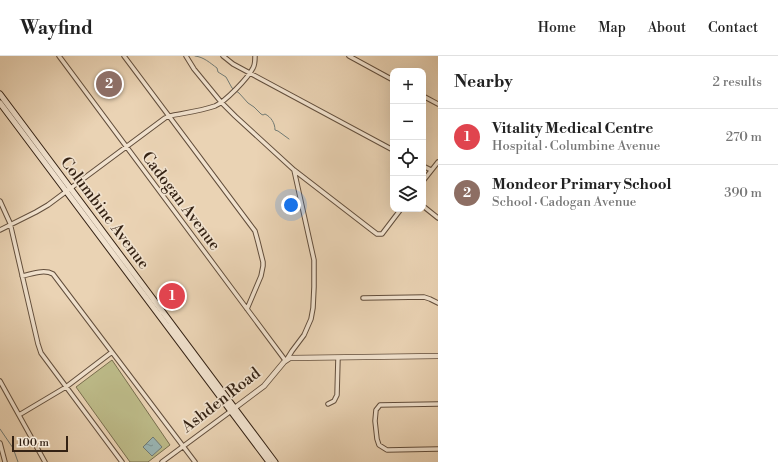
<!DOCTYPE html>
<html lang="en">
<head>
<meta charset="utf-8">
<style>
  :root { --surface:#fff; --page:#f2f2f2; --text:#222; --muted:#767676; --line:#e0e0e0; --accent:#111827 }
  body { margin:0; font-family:"Libre Bodoni",serif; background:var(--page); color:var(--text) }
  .controls { position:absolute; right:12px; top:12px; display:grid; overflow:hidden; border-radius:8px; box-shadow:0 4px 16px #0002 }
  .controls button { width:36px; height:36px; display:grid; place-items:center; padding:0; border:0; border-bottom:1px solid var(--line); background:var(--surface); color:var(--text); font:20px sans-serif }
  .scale { position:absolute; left:12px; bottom:10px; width:56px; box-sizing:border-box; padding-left:4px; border:2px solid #342214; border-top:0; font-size:11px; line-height:14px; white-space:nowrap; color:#342214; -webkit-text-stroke:3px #f1e2ce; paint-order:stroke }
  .you { position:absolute; left:291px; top:149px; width:14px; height:14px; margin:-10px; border:3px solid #fff; border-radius:50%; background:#1a73e8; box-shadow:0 0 0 6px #1a73e833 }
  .badge { display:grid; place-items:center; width:26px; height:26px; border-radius:50%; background:var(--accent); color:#fff; font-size:13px; font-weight:700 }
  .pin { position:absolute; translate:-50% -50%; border:2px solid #fff; box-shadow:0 1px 4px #0006 }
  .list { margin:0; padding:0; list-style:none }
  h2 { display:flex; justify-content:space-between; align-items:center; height:52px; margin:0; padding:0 16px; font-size:17px }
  h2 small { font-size:13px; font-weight:400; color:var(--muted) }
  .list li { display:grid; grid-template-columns:26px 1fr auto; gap:12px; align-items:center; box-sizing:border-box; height:56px; padding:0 16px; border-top:1px solid var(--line) }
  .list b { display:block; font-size:15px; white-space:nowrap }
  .list p { margin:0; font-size:13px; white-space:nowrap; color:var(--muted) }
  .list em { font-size:13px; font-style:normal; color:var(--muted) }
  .icon { flex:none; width:22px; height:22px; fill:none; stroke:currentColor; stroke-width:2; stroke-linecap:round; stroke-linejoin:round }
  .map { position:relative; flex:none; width:438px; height:406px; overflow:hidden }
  header { display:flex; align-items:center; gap:24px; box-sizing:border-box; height:56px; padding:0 20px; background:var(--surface); border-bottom:1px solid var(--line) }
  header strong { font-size:19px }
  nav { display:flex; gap:22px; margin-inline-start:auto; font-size:14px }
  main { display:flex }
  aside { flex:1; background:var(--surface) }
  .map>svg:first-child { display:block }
  .grass { fill:#bdbb89; stroke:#786e4e }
  .water { fill:url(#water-ripples); stroke:#717b75 }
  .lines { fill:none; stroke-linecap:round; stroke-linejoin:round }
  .stream { stroke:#717b75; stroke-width:1 }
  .minor-casing { stroke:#624e3c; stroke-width:5.5 }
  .tertiary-casing { stroke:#624e3c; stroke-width:6 }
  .secondary-casing { stroke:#342214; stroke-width:7 }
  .minor { stroke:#f1e2ce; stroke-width:3.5 }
  .tertiary { stroke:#f1e2ce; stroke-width:4.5 }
  .secondary { stroke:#f1e2ce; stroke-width:5 }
  .labels { text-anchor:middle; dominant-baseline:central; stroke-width:3.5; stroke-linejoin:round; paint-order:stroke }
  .street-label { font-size:16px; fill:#342214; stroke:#f1e2ce }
</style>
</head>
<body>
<header>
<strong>Wayfind</strong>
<nav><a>Home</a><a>Map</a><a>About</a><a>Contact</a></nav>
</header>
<main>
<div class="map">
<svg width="438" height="406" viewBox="0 0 438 406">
  <defs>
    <pattern id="water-ripples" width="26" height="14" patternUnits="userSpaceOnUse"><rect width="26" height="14" fill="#9ab6b5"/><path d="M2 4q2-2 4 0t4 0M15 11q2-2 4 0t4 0" fill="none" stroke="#7e9492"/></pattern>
  </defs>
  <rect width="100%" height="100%" fill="#ead3b4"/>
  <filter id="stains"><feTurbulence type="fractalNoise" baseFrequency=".005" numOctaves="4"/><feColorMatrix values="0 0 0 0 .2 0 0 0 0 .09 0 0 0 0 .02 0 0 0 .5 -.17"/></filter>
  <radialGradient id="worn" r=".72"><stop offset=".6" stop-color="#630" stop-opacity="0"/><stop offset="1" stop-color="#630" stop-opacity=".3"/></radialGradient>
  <!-- grass -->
  <path class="grass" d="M112,304l58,85 -22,17h-18l-54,-75z"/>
  <!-- water -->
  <path class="water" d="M153,381l9,10 -10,9 -9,-9z"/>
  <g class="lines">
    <!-- stream -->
    <path class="stream" d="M195,0c9,1 15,7 22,12l1,4 8,5 6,11 7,5 9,10 6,4 7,7 2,1 2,-1c6,3 10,9 10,16l3,1 11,8
      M0,373l13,19 5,14"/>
    <!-- minor casing -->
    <g class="minor-casing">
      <path id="minor" d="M59,0l226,304
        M124,0l131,175 3,11 5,20v4l-2,10 -14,33
        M186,0l8,13 27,33 14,14 59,54 79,61 4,3h5l19,-25
        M223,0l10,8 160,86
        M349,0l44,24
        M423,40l15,8
        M423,110l8,4
        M423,125l15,-19
        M0,145l10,22 28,121 3,9 81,109
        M423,150l15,12
        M0,174l36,-18 12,-7 117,-87 4,-2c15,-3 32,-5 46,-10 10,-4 33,-28 38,-38 2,-3 2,-8 2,-12
        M22,220c10,-2 22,-7 31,-2l142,188
        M363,242l61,-1 6,2 8,4
        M287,303l5,-8 12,-16 7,-16 2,-11 1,-21v-27l-20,-90
        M0,325l45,81
        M328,348l6,-3 3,-6 1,-37
        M438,348l-58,1 -4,5 -1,11 2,18 2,6 8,5 51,-1
        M19,359l47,-28 46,-35
        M0,387l5,19
        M162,406l69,-51"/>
    </g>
    <!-- tertiary casing -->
    <g class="tertiary-casing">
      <path id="tertiary" d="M232,354l32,-24 20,-24 6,-4 148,-2"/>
    </g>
    <!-- secondary casing -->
    <g class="secondary-casing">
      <path id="secondary" d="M0,38l275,368
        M0,47l269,359"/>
    </g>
    <!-- minor -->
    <use href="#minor" class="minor"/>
    <!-- tertiary -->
    <use href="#tertiary" class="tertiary"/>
    <!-- secondary -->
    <use href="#secondary" class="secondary"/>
  </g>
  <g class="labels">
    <!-- street labels -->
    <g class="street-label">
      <text transform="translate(181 145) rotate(53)">Cadogan Avenue</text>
      <text transform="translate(105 157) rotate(53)">Columbine Avenue</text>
      <text transform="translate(221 344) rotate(-38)">Ashden Road</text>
    </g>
  </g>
  <rect width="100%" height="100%" filter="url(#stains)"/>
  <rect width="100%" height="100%" fill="url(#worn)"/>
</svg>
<div class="controls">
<button>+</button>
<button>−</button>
<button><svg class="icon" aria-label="locate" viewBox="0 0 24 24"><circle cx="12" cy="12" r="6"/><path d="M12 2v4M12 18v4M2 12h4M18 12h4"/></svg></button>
<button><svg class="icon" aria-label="layers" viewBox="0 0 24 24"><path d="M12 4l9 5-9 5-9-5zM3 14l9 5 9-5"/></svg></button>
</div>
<div class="scale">100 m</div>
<div class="you"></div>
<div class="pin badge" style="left:172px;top:240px;background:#e0444e">1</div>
<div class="pin badge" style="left:109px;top:28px;background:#8d6e63">2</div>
</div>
<aside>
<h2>Nearby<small>2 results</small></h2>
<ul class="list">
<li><span class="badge" style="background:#e0444e">1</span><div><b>Vitality Medical Centre</b><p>Hospital · Columbine Avenue</p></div><em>270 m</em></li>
<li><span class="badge" style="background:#8d6e63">2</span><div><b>Mondeor Primary School</b><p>School · Cadogan Avenue</p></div><em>390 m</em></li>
</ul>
</aside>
</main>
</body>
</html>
